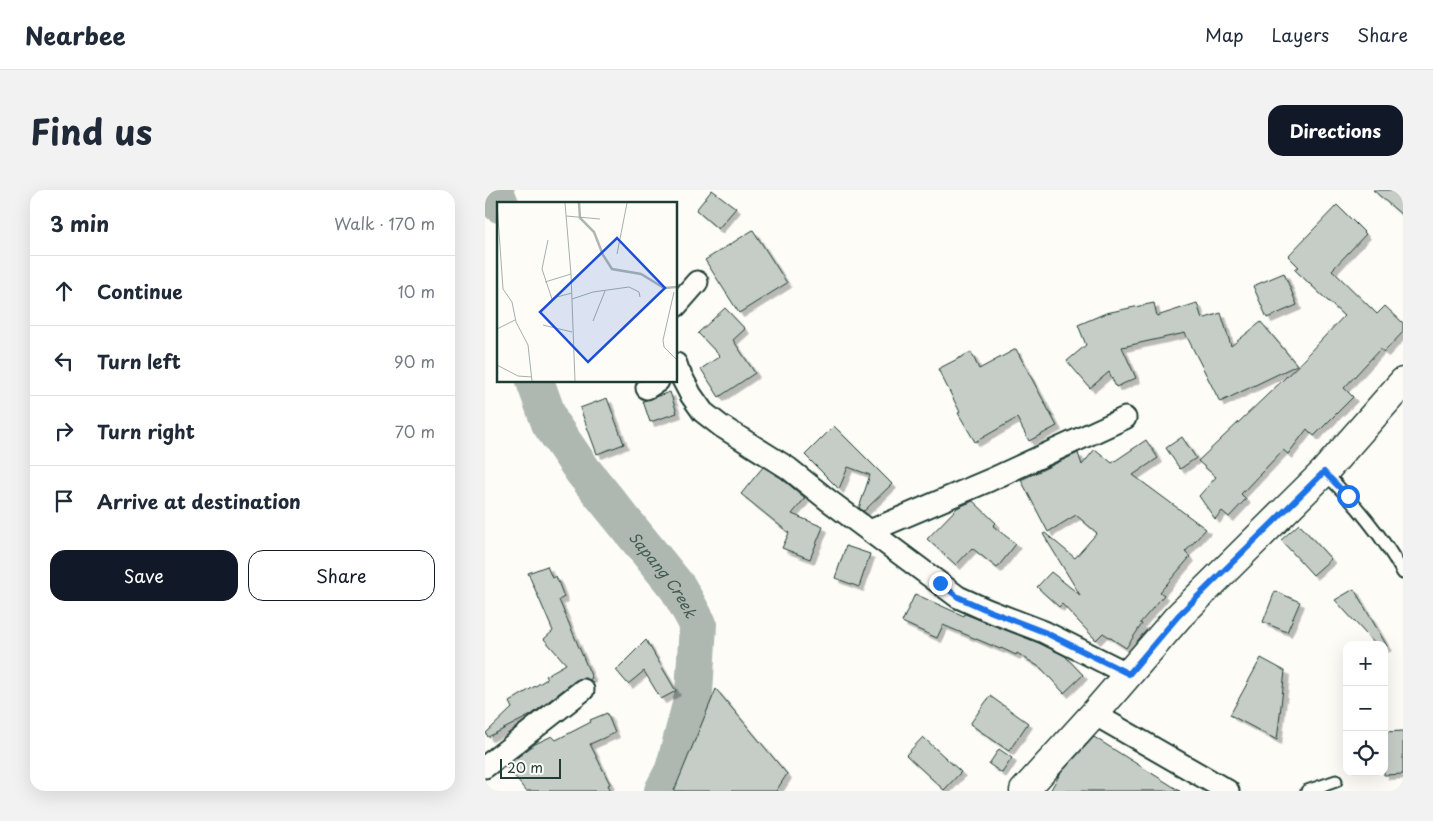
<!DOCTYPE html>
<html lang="en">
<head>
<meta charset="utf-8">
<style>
  :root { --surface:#fff; --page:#f2f2f3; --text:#1f2937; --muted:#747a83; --line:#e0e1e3; --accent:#111827 }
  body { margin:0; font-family:"Playpen Sans",sans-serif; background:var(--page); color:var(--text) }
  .controls { position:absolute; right:15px; bottom:15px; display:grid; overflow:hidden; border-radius:10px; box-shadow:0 5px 20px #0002 }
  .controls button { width:45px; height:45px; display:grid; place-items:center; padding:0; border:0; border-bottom:1px solid var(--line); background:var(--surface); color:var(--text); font:25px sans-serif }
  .scale { position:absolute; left:15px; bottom:12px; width:61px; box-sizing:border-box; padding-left:5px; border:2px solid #1f3d34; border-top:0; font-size:14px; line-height:18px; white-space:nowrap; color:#1f3d34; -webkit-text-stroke:4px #fdfcf7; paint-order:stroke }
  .stop { position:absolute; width:15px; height:15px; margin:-11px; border:4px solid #1a73e8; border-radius:50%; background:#fff }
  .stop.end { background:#1a73e8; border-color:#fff; box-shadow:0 1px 5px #0008 }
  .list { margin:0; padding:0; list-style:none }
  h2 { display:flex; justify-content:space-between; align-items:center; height:65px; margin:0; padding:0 20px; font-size:21px }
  h2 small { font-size:16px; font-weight:400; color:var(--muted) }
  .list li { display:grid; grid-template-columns:32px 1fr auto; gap:15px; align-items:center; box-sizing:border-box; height:70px; padding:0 20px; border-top:1px solid var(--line) }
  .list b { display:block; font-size:19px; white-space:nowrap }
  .list em { font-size:16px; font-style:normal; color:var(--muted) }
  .actions { display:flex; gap:10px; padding:15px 20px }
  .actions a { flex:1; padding:11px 0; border:1px solid var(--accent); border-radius:15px; text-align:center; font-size:18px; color:var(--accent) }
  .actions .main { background:var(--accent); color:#fff }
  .icon { flex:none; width:28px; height:28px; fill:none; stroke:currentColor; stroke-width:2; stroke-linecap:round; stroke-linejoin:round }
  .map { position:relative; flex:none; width:918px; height:601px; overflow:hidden; border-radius:15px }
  header { display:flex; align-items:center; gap:30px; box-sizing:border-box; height:70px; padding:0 25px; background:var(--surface); border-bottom:1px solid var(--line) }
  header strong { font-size:24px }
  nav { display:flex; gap:28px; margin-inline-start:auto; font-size:18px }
  .intro { display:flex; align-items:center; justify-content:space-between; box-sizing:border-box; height:120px; padding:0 30px }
  h1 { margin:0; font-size:35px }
  .button { padding:12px 22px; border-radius:15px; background:var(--accent); color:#fff; font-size:18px; font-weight:700 }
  main { display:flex; gap:30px; padding:0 30px }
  aside { flex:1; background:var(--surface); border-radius:15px; box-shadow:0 5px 20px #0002 }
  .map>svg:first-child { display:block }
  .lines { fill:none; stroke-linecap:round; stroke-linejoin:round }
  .river { stroke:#aeb8b1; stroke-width:38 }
  .building { fill:#c6cdc7; stroke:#1f3d34; filter:url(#shadow) }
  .service-casing { stroke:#1f3d34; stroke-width:15 }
  .minor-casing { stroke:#1f3d34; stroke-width:25 }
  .tertiary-casing { stroke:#1f3d34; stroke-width:31 }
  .service { stroke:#fdfcf7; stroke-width:11 }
  .minor { stroke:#fdfcf7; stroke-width:21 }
  .tertiary { stroke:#fdfcf7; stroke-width:28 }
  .route { stroke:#1a73e8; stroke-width:6 }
  .labels { text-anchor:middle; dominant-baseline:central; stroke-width:4; stroke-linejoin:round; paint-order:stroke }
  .water-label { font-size:15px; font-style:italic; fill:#435c53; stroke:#fdfcf7 }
  .inset-river { fill:none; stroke:#aeb8b1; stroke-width:2.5 }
  .inset-road { fill:none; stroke:#a4b0a9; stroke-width:1 }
  .view { fill:#1d4ed8; fill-opacity:0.15; stroke:#1d4ed8; stroke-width:2.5 }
  .inset-edge { fill:none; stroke:#1f3d34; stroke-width:2.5 }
</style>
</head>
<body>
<header>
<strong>Nearbee</strong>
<nav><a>Map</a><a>Layers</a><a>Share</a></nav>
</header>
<div class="intro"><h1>Find us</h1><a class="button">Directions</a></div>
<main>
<aside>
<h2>3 min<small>Walk · 170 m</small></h2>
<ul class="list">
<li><svg class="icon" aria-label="ahead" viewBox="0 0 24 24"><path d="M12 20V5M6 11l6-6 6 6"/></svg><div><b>Continue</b></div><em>10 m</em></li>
<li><svg class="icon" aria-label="left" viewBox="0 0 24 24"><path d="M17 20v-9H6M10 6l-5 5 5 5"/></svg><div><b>Turn left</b></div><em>90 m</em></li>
<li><svg class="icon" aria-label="right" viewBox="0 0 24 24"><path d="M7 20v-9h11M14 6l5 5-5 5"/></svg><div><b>Turn right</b></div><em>70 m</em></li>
<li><svg class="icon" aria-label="arrive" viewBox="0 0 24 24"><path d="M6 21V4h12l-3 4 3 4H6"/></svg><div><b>Arrive at destination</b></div></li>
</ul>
<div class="actions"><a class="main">Save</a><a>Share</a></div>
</aside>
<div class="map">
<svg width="918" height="601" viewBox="0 0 918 601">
  <defs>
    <filter id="shadow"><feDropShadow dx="4.5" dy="4.5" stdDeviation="0" flood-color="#0004"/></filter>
  </defs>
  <rect width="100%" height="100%" fill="#fdfcf7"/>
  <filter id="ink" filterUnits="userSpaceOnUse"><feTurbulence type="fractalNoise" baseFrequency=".02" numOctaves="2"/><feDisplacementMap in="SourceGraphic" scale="10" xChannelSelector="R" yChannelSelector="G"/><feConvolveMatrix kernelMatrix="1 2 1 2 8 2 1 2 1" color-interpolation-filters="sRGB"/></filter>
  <g filter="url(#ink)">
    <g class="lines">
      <!-- river -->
      <g class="river">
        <path d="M1,0l12,9 2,5"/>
        <path id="s1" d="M50,191l15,42 33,48 95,117 20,36 -4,69 -20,77 -11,21"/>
      </g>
    </g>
    <!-- building -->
    <path class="building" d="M227,0l24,18 -18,21 -22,-19z
      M888,0h30v26z
      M852,15l29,29 -34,36 45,44 8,-8 18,17v9l-19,20 -4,-3 -36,39 9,9 -39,39 -7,-7 -19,25 -5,-4 -42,44 5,5 -17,18 -7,-6 -7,8 -16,-23 17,-19 -18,-16 109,-104 -1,-1 38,-40 -50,-47 5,-2 -11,-11z
      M268,40l34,53 -48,30 -34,-53z
      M799,83l13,32 -30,13 -14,-32z
      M669,113l3,13 40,-13 5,16 19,-6 10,33 30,-24 36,43 -77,37 -35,-69 -63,14 14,31 -20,9 -7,-15 -19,16 -23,-27 19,-16 -8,-20 28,-12z
      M240,118l20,21 -12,11 22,33 -36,24 -18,-28 19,-13 -22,-23z
      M531,159l41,77 -28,15 -12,-23 -42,24 -17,-29 2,-1 -22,-43 33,-17 8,17z
      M185,202l7,21 -27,9 -7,-21z
      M122,208l17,46 -27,10 -17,-46z
      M349,236l58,58 -28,27 -5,-3 11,-33 -22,-8 -9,22 -34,-34z
      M697,247l14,21 -16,11 -14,-21z
      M661,250l12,18 -25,17 73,54 -21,23 5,5 -30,35 4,3 -24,28 2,1 -16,24 -23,-15 -7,7 -34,-36 -3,3 -22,-20 14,-15 29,23 -37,-61 2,-1 30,25 22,-25 -21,-18 -28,17 -27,-52 57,-27 4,12 13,-16 17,14z
      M278,277l18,11 24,20 -13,16 31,13 -13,32 -28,-11 7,-15 -48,-39z
      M488,311l23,22 -3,3 23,18 -19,24 -25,-20 -16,17 -29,-26 30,-31z
      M814,334l32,35 -18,16 -32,-35z
      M361,356l24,8 -11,33 -24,-9z
      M62,376l5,12 4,-2 8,21 -5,3 33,78 -3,2 -7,-2 -6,2 -45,35 -43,22 -2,-4 26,-25 -3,-6 38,-23 -2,-3 21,-12 -22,-25 9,-8 -25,-58z
      M869,399l33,57 -3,2v-3h-8l-41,-45z
      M790,401l25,11 -13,30 -24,-10z
      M430,404l49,22 1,-2 74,29 26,13 18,19 -19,18 -23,-25 -24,-15 -1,2 -15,-7 -1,1 -57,-24 -6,13 -35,-16z
      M161,450l30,51 -15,8 -17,-28 -16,13 -12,-14z
      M776,468l24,13 -8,69 -47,-25z
      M231,499l71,85 -11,17h-102z
      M505,506l38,27 -19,28 -39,-27z
      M122,523l8,20 -25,11 20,40 -2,1 3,6h-85l-20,-25 29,-22 17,-8 4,4 35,-18 -1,-2z
      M918,541v43l-19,1v-43z
      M438,547l38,35 -17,18 -38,-35z
      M609,547l86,54h-130l10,-17z
      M514,559l13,9 -10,15 -13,-9z"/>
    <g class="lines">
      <!-- service casing -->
      <g class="service-casing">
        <path id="service" d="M839,282c28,28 61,67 79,101
          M822,601l29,-10"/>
      </g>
      <!-- minor casing -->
      <g class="minor-casing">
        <path id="minor" d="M191,116l21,-24
          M191,174l2,6 13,25 12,17 18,14 67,42 40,32 130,97 29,13 57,22 84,42
          M162,198l11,-7
          M385,341l120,-51 135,-62
          M609,524l134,77
          M0,577l98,-77"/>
      </g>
      <!-- tertiary casing -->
      <g class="tertiary-casing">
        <path id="tertiary" d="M539,601l70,-77 84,-97 146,-145 79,-90"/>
      </g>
      <!-- service -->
      <use href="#service" class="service"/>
      <!-- minor -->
      <use href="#minor" class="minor"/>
      <!-- tertiary -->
      <use href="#tertiary" class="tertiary"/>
    </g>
  </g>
  <g class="lines" filter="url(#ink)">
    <!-- route -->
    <path class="route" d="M455,393l18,14 29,13 57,22 85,42 49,-58 146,-144 24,24"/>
  </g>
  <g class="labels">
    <!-- water labels -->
    <g class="water-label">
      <text stroke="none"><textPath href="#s1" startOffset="234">Sapang Creek</textPath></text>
    </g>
  </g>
  <!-- overview -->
  <g transform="translate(12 12)">
    <rect width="180" height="180" fill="#fdfcf7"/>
    <path class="inset-river" d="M82,1l1,15 14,14 9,23 9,14 29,5 23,14 13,-1"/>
    <path class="inset-road" d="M0,1l6,86 9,13 4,20 12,23 4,36M68,1l6,71 4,107M69,14l34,3M51,38l-6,29 10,30M120,52l10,-51M48,80l26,-8M177,90l-11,48 1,7 13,13M75,97l21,-7 36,-5 10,5 1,5M49,105l7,-9 19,-5M96,119l12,-30M46,123l29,7M0,127l18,-9M0,163l21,11 14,1"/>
    <path class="view" d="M120,36l48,50 -77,74 -48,-50z"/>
    <rect width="180" height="180" class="inset-edge"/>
  </g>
</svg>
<div class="controls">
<button>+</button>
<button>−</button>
<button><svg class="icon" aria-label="locate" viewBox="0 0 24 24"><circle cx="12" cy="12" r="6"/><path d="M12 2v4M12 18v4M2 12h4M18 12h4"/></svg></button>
</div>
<div class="scale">20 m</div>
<div class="stop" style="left:863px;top:306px"></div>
<div class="stop end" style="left:455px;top:393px"></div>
</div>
</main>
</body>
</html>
